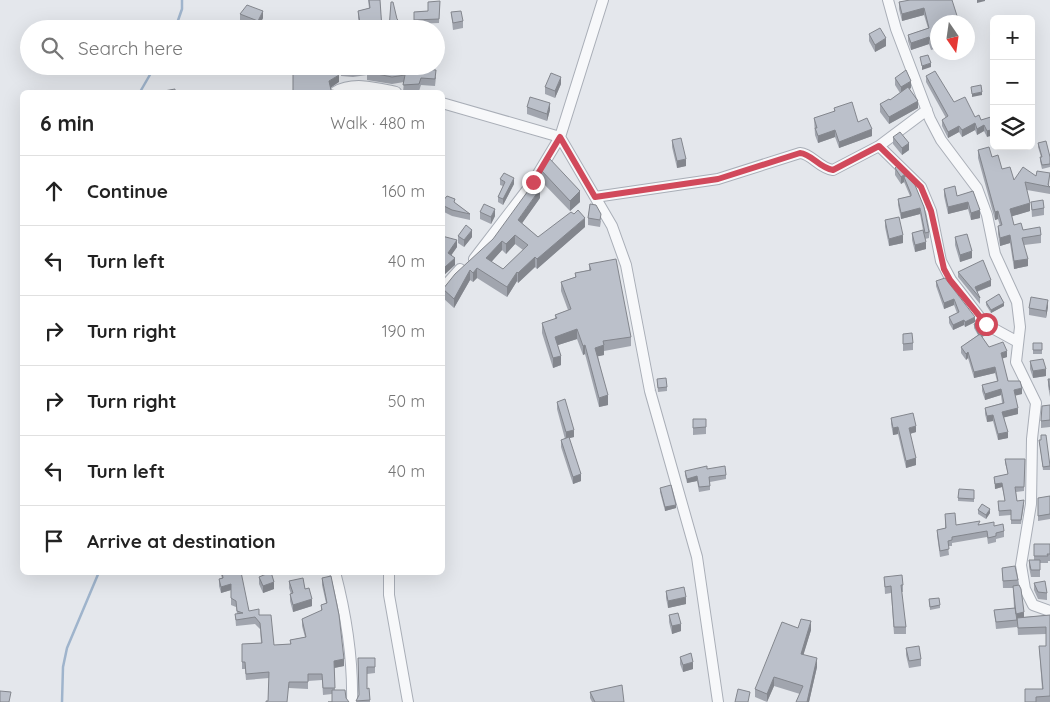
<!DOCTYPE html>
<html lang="en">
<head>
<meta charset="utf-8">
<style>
  :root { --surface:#fff; --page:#f6f6f6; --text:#222; --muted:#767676; --line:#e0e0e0 }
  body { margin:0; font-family:Quicksand,sans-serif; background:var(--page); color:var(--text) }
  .controls { position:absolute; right:15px; top:15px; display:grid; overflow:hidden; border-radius:8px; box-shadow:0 5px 20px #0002 }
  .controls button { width:45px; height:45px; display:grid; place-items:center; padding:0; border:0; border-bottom:1px solid var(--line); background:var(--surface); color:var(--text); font:25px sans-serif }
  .compass { position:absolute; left:930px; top:15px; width:45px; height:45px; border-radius:50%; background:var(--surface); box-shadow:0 5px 20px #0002; rotate:167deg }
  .stop { position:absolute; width:15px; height:15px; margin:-11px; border:4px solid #d1495b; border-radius:50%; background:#fff }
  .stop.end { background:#d1495b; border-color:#fff; box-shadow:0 1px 5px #0008 }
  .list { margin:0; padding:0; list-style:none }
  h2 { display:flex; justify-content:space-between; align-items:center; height:65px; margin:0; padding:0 20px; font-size:21px }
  h2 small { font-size:16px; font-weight:400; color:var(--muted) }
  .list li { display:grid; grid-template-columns:32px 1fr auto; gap:15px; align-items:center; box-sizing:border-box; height:70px; padding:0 20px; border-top:1px solid var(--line) }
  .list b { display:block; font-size:19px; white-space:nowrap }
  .list em { font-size:16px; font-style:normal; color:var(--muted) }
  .icon { flex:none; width:28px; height:28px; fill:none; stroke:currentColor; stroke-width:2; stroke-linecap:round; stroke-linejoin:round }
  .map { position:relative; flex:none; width:1050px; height:702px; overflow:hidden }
  .search { position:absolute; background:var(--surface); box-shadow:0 5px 20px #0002; left:20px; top:20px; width:425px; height:55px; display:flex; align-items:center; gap:12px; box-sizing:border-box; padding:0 18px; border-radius:28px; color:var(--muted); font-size:19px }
  .panel { position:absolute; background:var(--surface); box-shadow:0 5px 20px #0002; left:20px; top:90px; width:425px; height:485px; border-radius:8px }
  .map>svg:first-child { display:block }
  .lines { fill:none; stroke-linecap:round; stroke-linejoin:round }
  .stream { stroke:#9fb4cc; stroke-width:2.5 }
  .minor-casing { stroke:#a9aeb7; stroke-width:12 }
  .minor { stroke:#f7f8fa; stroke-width:10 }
  .wall { fill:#a1a5ae; fill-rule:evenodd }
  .shaded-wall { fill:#83868d }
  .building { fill:#bbc0ca; stroke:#83868d; fill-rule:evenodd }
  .route { stroke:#d1495b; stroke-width:6 }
</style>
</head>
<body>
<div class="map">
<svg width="1050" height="702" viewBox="0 0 1050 702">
  <rect width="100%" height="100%" fill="#e4e7ec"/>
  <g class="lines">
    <!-- stream -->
    <path class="stream" d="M175,29l7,-20v-9
      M140,92l15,-26
      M62,702l1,-35 4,-19 32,-76"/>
    <!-- minor casing -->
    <g class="minor-casing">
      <path id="minor" d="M603,0l-43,137 52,89 14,39 24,126 47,166 21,145
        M888,0l8,29 34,90 11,21 36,48 10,27 8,39 22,48 3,25 -4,35 20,41 -4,36 -1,65 -10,61 4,24 8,16 17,6
        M335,92c18,-11 42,-4 61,0
        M442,103l118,34 -27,45 -59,77
        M879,146l42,41 10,24 10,50 10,19 34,44 33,18
        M595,197l123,-18 82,-26c12,1 19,15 33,17l46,-24 48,-36
        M442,289l18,-20
        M335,572c11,42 18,87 17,130
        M389,572v23l19,107"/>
    </g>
    <!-- minor -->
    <use href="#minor" class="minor"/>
  </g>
  <!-- wall -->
  <path class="wall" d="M368,0h12l2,29h-22l-2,-11v-7l11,-3z
    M910,0l48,22h-20v26l-7,2 -2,-6 -18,6 -3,-9v-6l20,-7 -4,-13 -22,6 -3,-12v-7z
    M440,1l-1,22 -25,1v-12l14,-1z
    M451,12l12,9v7l-10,2z
    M240,14l23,4 -5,10 -18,-7z
    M869,34l17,12 -11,6 -6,-11z
    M341,66l79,3 16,8 -1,9 -14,-1 -2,6 -16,1 1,-10 -12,2 -25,-4v-5l-14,2 -12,-1z
    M926,76l28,26 21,15 6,3 13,-4 -7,21 -3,-6 -7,4 -2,-5 -13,7 -3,-5 -11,6 -6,-12v-6l4,-2 -20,-36z
    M895,78l16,10 -2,1 9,19 -29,16 -9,-12v-8l10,-4 10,-7 -5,-8z
    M561,84l-6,14 -10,-4v-7z
    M527,107l23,3 -3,11 -20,-7z
    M834,108l24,14 14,14 -33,12 -4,-11 -17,6 -3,-8 -1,-17 20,-6z
    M893,137l16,13 -7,5 -9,-11z
    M672,140l14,26 -9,2 -5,-21z
    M1038,143l12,14v10l-8,2 -2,-8v-4h1l-3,-10z
    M978,150l14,7 10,12 12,11 36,-7 -1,13h1v8l-23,-4 3,21 -19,5 3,9 9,5 18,5v8l-17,2 4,21 -14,3 -4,-26 -10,3 -2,-12v-8h2l-2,-7 -3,1 -17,-62z
    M895,168l10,9 1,-1 23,56v6l-4,1 1,10 -11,3 -3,-12v-7l11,-3 -3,-16 -19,5 -3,-14v-6l12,-3 -6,-14 -3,2 -6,-9z
    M541,170l39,32 -10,9 -29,-30z
    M500,179l14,5 -11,21 -5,-3v-5l5,-11 -3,-1z
    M944,189l13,7 16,-5 7,27 -9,2 -3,-11 -20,5 -4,-18z
    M540,198l-18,25 16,14 47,-10 -48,42 -2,-2 -17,16 -1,-2 -10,16 -30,-19 -4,4 -3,-2 -16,28 -11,-10v-9zM515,244l8,6 -20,19 -12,-7 11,-12 4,4z
    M442,202l13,1 15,11v6l-18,-4 -10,-5z
    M1031,202l13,6v7l-12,2z
    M590,204l11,17 -1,6 -12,-2v-7z
    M480,212l15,4 -4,8 -11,-5z
    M885,220l18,23 -14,3 -4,-19z
    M442,236l15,11 -6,8 4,10 -10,9 -3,-2z
    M458,236l14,1 -8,10 -6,-4z
    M955,237l17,21 -12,4 -5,-17z
    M589,264l42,73v9l-27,5v4l-6,1 10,49 -9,2 -14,-53 -2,1 -6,-16 -19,6 3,20 -8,3 -11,-35v-10l13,-4v-4l13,-5 -7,-19v-9l14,-5v-4l14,-3z
    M958,272l33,14 -14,6 3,6v6l-22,-27z
    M936,281l39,41 -10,5 -1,-2 -11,5 -4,-7v-6l8,-4 -3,-8 -10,4 -8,-23z
    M986,302l18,4 -13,7 -5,-8z
    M1048,307l-2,11 -17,-3v-7z
    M974,324l12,11 -4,2 7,10 18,10 -5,1 6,23 14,13 -7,1 3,19 -14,3 4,21 -10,2 -5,-19 -6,1 -2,-8v-6l17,-5 -1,-8 -16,5 -3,-9v-6l15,-4 -2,-8 -21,5 -6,-20 -2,2 -5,-7v-6l17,-12 -4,-7z
    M903,334l10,9v7l-10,1z
    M1033,343h9v11h-9z
    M1030,361l16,15 -13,2 -3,-9z
    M657,379l10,8v4l-9,1z
    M1048,379h2v18l-2,-11z
    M557,402l17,35 -5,1 12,43 -8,3 -12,-37v-7l4,-1 -8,-30z
    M1050,405v22l-9,1v-7z
    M891,418l25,14 -6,2 6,31 -10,3 -8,-34 -5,1 -2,-11z
    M693,419l13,8v7l-13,1z
    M1039,440l11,26v4h-7z
    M1005,459h20l-1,32 -8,1 1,9 7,4 -3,19h-10v-9l-12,1 -1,-15h7l-3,-14 -7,2 -1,-12 14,-3 -3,-11z
    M707,469l19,6v4l-16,3v8l-11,2 -2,-11 -10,2 -2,-8v-4z
    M660,488l16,20 -11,3 -5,-19z
    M974,490v12l-16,-1v-3z
    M1050,496v23l-12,2v-5z
    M978,510l12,3 -4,6 -8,-5z
    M945,514l11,11h24l14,1 10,5v6l-8,2v3l-8,2 -1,-7 -35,6v3h-4l1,9 -9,2 -3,-22v-5l8,-2z
    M1034,544h16v17h-2v2h-8v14h-9l-2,-10v-7h5z
    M1002,568l16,12v5l6,32 26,-2v87h-25l17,-13 -3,-43h7v-12l-28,1 -1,-14v6l-21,2 -2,-19 20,-2 -1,-20h-10z
    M220,572h15l14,39 10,4 15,30 16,-1v-4l15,-3 -3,-11v-7l19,-8v-6l5,-2 -4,-18v-7l22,88 -10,2 1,22 -3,12v-8l-9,1 -1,-15 -14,1v8l-19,-1 -21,13 1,-23 -23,2 -1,-11h-3v-25l19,-1 -1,-14 -5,-5 -19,2 -1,-12h2l-1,-7 -5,-2v-15l-10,3 -2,-7v-7l3,-1z
    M259,577l15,12 -11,4 -4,-9z
    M884,577l19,8v7h-2l5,35v7h-12l-3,-41 -6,1z
    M289,581l16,8 7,17 -19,6 -3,-11v-7h1l-2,-6z
    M1034,583l13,10v7l-9,-1 -4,-9z
    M666,591l20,13 -18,4 -2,-10z
    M929,599l11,6v3l-10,2z
    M669,615l12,16 -9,3 -3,-12z
    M798,628l13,2 -8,25 14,12 -8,35h-13l4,-8 -26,-8 -7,16 -12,-5v-8z
    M906,648l15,11v7l-12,2 -3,-13z
    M680,657l13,12 -10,3 -3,-8z
    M358,658h17v15l-8,1v15l2,-1 1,14h-14l3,-6z
    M590,692l34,10h-32l-2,-4z"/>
  <!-- shaded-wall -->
  <path class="shaded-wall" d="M977,0h8v1l-8,2z
    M924,8v7l-22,6v-7z
    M263,11v7l-5,10v-7z
    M958,19v3h-14z
    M929,37v7l-18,6v-7z
    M886,38v8l-11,6v-7z
    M931,63v4l-9,3v-4z
    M339,75v7l-10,7v-8z
    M561,77v7l-6,14v-7z
    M911,81v7l-10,6v-7z
    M982,92v3l-10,2v-3z
    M918,101v7l-29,16v-7z
    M550,103v7l-3,11v-7z
    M975,123v7l-13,7v-7z
    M984,125v6l-7,4v-6z
    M959,126v6l-11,6v-6z
    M872,129v7l-33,12v-6z
    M994,129v6l-7,2v-6z
    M835,130v7l-17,6v-7z
    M909,143v7l-7,5v-7z
    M686,159v7l-9,2v-7z
    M905,174v7l-1,-4v5l-3,2v-7z
    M514,178v6l-11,21v-6z
    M540,189v9l-22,31v-9z
    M580,191v11l-10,9v-10z
    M968,202v7l-20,5v-7z
    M1030,203v8l-20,6v-8z
    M920,208v6l-19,5v-6z
    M495,209v7l-4,8v-7z
    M980,210v8l-9,2v-7z
    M998,211v8l-3,1v-8z
    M585,218v9l-48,42v-10z
    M472,230v7l-8,10v-7z
    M515,235v9l-9,10v-10z
    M903,235v8l-14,3v-7z
    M1010,235v8l-10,3v-8z
    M457,240v7l-9,13v-7z
    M502,241v9l-16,18v-10z
    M926,242v7l-11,3v-7z
    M972,251v7l-12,4v-7z
    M535,257v10l-17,16v-10z
    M455,258v7l-10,9v-7z
    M1028,259v7l-14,3v-8z
    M477,268v10l-4,4v-9z
    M470,270v10l-16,28v-9z
    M517,272v9l-10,16v-10z
    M991,280v6l-16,6v-5z
    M954,299v6l-10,4v-6z
    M1048,300v7l-2,11v-7z
    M1004,303v3l-13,7v-3z
    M975,317v5l-10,5v-5z
    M964,320v5l-11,5v-5z
    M577,329v10l-22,7v-9z
    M986,331v4l-7,3v-3z
    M585,345v9l-2,1v-9z
    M604,345v10l-9,2v-9z
    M1007,351v6l-6,2v-6z
    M968,352v6l-2,2v-6z
    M561,356v9l-8,3v-10z
    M995,367v6l-21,5v-6z
    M1046,369v7l-13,2v-7z
    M1022,388v6l-8,2v-6z
    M1001,389v6l-16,5v-6z
    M608,395v10l-9,2v-9z
    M1018,408v6l-16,4v-6z
    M993,415v6l-6,1v-6z
    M916,426v6l-7,2v-6z
    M898,427v7l-5,1v-7z
    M574,430v7l-8,2v-7z
    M1008,432v6l-10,2v-6z
    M916,458v7l-10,3v-7z
    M581,474v7l-8,3v-7z
    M697,476v5l-10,2v-4z
    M1002,483v4l-7,2v-5z
    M676,505v3l-11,3v-4z
    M990,509v4l-4,6v-4z
    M274,582v7l-11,4v-7z
    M231,584v6l-10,3v-6z
    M686,597v7l-18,4v-7z
    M312,599v7l-19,6v-7z
    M1024,612v7l-7,2 -1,-7z
    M811,621v9l-10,33v-9z
    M681,624v7l-9,3v-8z
    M817,658v9l-8,35h-2z
    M344,659v7l-10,2v-7z
    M693,662v7l-10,3v-7z
    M774,677v9l-7,16v-8z"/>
  <!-- building -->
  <path class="building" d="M369,0h11l2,29h-21l-3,-18 12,-3z
    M910,0h42l6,19 -14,3h-6v20l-7,1 -2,-6 -18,6 -3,-8 21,-7 -5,-20 -22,6 -3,-12z
    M440,1l-1,18 -25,1v-8l14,-1v-9z
    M391,2h2l4,17 4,4 2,6h-14z
    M247,5l16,6 -5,10 -18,-7z
    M461,11l2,10 -10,2 -2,-11z
    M880,28l6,10 -11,7 -6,-11z
    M436,37h1l1,9h-2z
    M928,55l3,8 -9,3 -2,-9z
    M307,66h12v1l21,3 -1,5 -10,6 2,9 14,2h-52v-19l13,1z
    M341,66h79v3l16,1 -1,9 -14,-1 -2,6 -16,1 2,-10 -13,2 -25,-5v-5l-14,3 -12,-1z
    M906,70l5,11 -10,6 -6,-9z
    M935,71l19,31 11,-5 10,20 4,-2 2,5 13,-4v13l-7,2 -3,-6 -7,4 -2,-6 -13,7 -3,-4 -11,6 -6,-12 6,-4 -22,-40z
    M551,73l10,4 -6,14 -10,-4z
    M981,85l1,7 -10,2 -1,-7z
    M908,87l10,14 -29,16 -9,-13 9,-5 1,1z
    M175,89v3h-10l-1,-1z
    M530,97l20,6 -3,11 -20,-7z
    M852,102l6,20 9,-4 5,11 -33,13 -4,-12 -17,6 -3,-8h2l-3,-10 21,-7 -1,-3z
    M900,132l9,11 -7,5 -9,-11z
    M681,138l5,21 -9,2 -5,-21z
    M1046,141l4,16v7l-8,1 -2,-8h2l-4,-14z
    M989,147l3,10 6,-2 4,14 8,-2 4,13 9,-13 13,9 1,-5 13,2 -2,12 2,2 -25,-5 5,21 -20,6 4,16 7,-2 2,7 17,-3 1,8 -19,3 6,21 -14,2 -4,-26 -10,3 -2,-12 4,-1 -4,-14 -3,1 -17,-62z
    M549,158l31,33 -10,10 -29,-31z
    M897,166l8,8 -4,3 -6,-9z
    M504,173l10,5 -11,21 -5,-2 7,-15 -5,-3z
    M906,176l9,9 9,22 5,25 -4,1 -5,-25 -19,5 -3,-14 13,-3v-2l-7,-17z
    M533,184l7,5 -22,31 20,17 33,-25 3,2 4,-4 7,8 -48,41 -2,-2 -17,16 -1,-1 -10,15 -30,-19 -4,5 -3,-3 -16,29 -11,-10 12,-15 38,-35zM515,235l13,10 -25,24 -17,-11 16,-17 4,3z
    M955,186l2,10 16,-5 7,19 -9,3 -3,-11 -20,5 -4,-18z
    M447,196l8,3 -1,3 16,12 -18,-4 -10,-5v-3z
    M1043,200l1,8 -12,2 -1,-8z
    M484,204l11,5 -4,8 -11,-5z
    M590,204l6,1 5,9 -1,6 -12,-2z
    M899,217l4,18 -14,4 -4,-19z
    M466,225l6,5 -8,10 -6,-4z
    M923,230l3,12 -11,3 -3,-12z
    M967,234l5,17 -12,4 -5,-18z
    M442,236l15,4 -9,13 7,5 -10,9 -3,-2z
    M616,259l15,78 -28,4 1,4 -9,3 13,47 -9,3 -14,-53 -2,1 -6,-17 -22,8 6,19 -8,2 -11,-35 15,-5 -2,-3 16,-6 -10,-27 15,-5 -1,-4 16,-3 -2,-6z
    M983,260l8,20 -16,7 5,11 -22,-26z
    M945,278l30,39 -10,5 -1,-2 -11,5 -4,-8 10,-5 -5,-13 -10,4 -8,-22z
    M999,294l5,9 -13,7 -5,-8z
    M1031,297l17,3 -2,11 -17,-3z
    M978,322l8,9 -7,4 -5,-11z
    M912,333l1,10 -10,1v-10z
    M980,334l9,13 14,-5 4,9 -6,2 7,28h12l2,7 -8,2 4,18 -16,4 6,20 -10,2 -5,-19 -6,1 -2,-8 19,-5 -3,-14 -16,5 -3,-9 16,-4 -3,-14 -21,5 -6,-20 -2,2 -5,-7z
    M1033,343h9v7h-9z
    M1043,359l3,10 -13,2 -3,-10z
    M666,378l1,9 -9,1 -1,-9z
    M1048,379h2v11z
    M565,399l9,31 -8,2 -9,-30z
    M1050,405v15l-9,1 1,-15z
    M913,413l3,13 -7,2 7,30 -10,3 -8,-34 -5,1 -2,-10z
    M693,419h13v8l-13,1z
    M1041,435h5l4,31 -7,1 -4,-27h2z
    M569,437l12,37 -8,3 -12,-37z
    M1005,459h20l-1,28h-9l2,14 7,-1 -3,20h-10v-10l-12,1 -1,-10h7l-3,-18 -7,1 -1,-7 14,-3z
    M707,466v3l18,-3 1,9 -17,2 1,9 -11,1 -2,-11 -10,3 -2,-8z
    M671,485l5,20 -11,2 -5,-19z
    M959,489l15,1v9l-16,-1z
    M1050,496v18l-12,2v-18z
    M982,504l8,5 -4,6 -8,-5z
    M955,513l1,12 24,-4 -2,4 16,-3v4l9,-2 1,7 -8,2v3l-8,2 -1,-7 -35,6v3l-4,1 1,8 -9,2 -3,-21 9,-2 -1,-14z
    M1034,544h16v10h-3l1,2h-14z
    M1029,560h11v10h-9z
    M1015,566l3,14 -15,1 -1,-13z
    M222,572h12v1l7,-1 8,39 10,-2v6h12l3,30 17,-1 -1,-4 16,-3 -4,-18 20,-9 -1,-5 6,-2 -5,-25 9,-2 8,39 5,44 -10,2 1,27h-12l-1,-14h-14v8h-19l-2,20h-21v-1h2l1,-29 -23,2 -1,-12h-3v-18l20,-1 -2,-20 -5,-6 -19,3 -1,-6 8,-1 -6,-2 -1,-10 -5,-3v-14l-10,3 -2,-8 4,-1z
    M271,572l3,10 -11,4 -4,-9z
    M902,575l1,10h-2l5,42h-12l-3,-41 -6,1 -1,-10z
    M303,578l2,11 4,-1 3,11 -19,6 -3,-11 3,-1 -4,-12z
    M1045,581l2,12 -9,-1 -4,-9z
    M1019,585l2,4 3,23 -8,2 -3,-28z
    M684,587l2,10 -18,4 -2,-10z
    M939,598l1,7 -10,2 -1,-8z
    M1015,608l2,12 -21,2 -2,-12z
    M678,613l3,11 -9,2 -3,-11z
    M1050,615v81l-14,1v5h-11v-13h18l-4,-43h7v-19l-28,1 -1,-10z
    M801,619l10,2 -10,33 16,4 -10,44h-11l7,-16 -29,-9 -7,17 -12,-5 27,-67 16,6z
    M919,646l2,13 -12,2 -3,-13z
    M691,653l2,9 -10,3 -3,-8z
    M358,658h17v9h-8v22l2,-1 1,12 -14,1 3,-6z
    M622,685l2,17h-29l-5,-10z
    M738,689l12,3 -2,10h-13z
    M332,690h13l1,8 3,4h-21h4z
    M0,691l11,1 -2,10h-9z"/>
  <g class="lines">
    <!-- route -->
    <path class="route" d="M533,182l27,-45 35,60 123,-18 82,-26c12,1 19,15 33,17l46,-24 42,41 10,24 13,58 6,11 36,44"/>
  </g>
</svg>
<div class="controls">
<button>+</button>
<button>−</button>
<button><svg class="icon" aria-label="layers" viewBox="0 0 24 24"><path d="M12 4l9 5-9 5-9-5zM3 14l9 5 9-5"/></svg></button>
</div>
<svg class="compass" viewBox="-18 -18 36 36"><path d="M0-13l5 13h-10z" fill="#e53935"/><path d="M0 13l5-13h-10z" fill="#767676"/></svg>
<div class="stop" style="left:986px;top:324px"></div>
<div class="stop end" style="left:533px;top:182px"></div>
<div class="search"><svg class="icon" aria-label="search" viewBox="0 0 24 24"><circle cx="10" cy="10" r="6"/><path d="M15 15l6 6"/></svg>Search here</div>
<section class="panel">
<h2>6 min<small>Walk · 480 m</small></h2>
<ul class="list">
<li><svg class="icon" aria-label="ahead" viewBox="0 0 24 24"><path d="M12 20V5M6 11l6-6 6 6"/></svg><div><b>Continue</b></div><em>160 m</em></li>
<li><svg class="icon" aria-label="left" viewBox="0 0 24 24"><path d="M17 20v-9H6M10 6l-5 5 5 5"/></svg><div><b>Turn left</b></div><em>40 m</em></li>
<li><svg class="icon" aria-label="right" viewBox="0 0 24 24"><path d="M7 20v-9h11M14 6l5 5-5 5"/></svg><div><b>Turn right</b></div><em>190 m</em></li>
<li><svg class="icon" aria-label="right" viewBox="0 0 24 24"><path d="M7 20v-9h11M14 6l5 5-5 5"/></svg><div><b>Turn right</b></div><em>50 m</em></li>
<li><svg class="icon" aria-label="left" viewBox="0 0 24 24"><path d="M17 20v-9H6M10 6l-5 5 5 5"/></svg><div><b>Turn left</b></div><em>40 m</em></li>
<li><svg class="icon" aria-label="arrive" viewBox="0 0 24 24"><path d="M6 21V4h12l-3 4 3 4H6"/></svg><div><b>Arrive at destination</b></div></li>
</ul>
</section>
</div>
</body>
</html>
